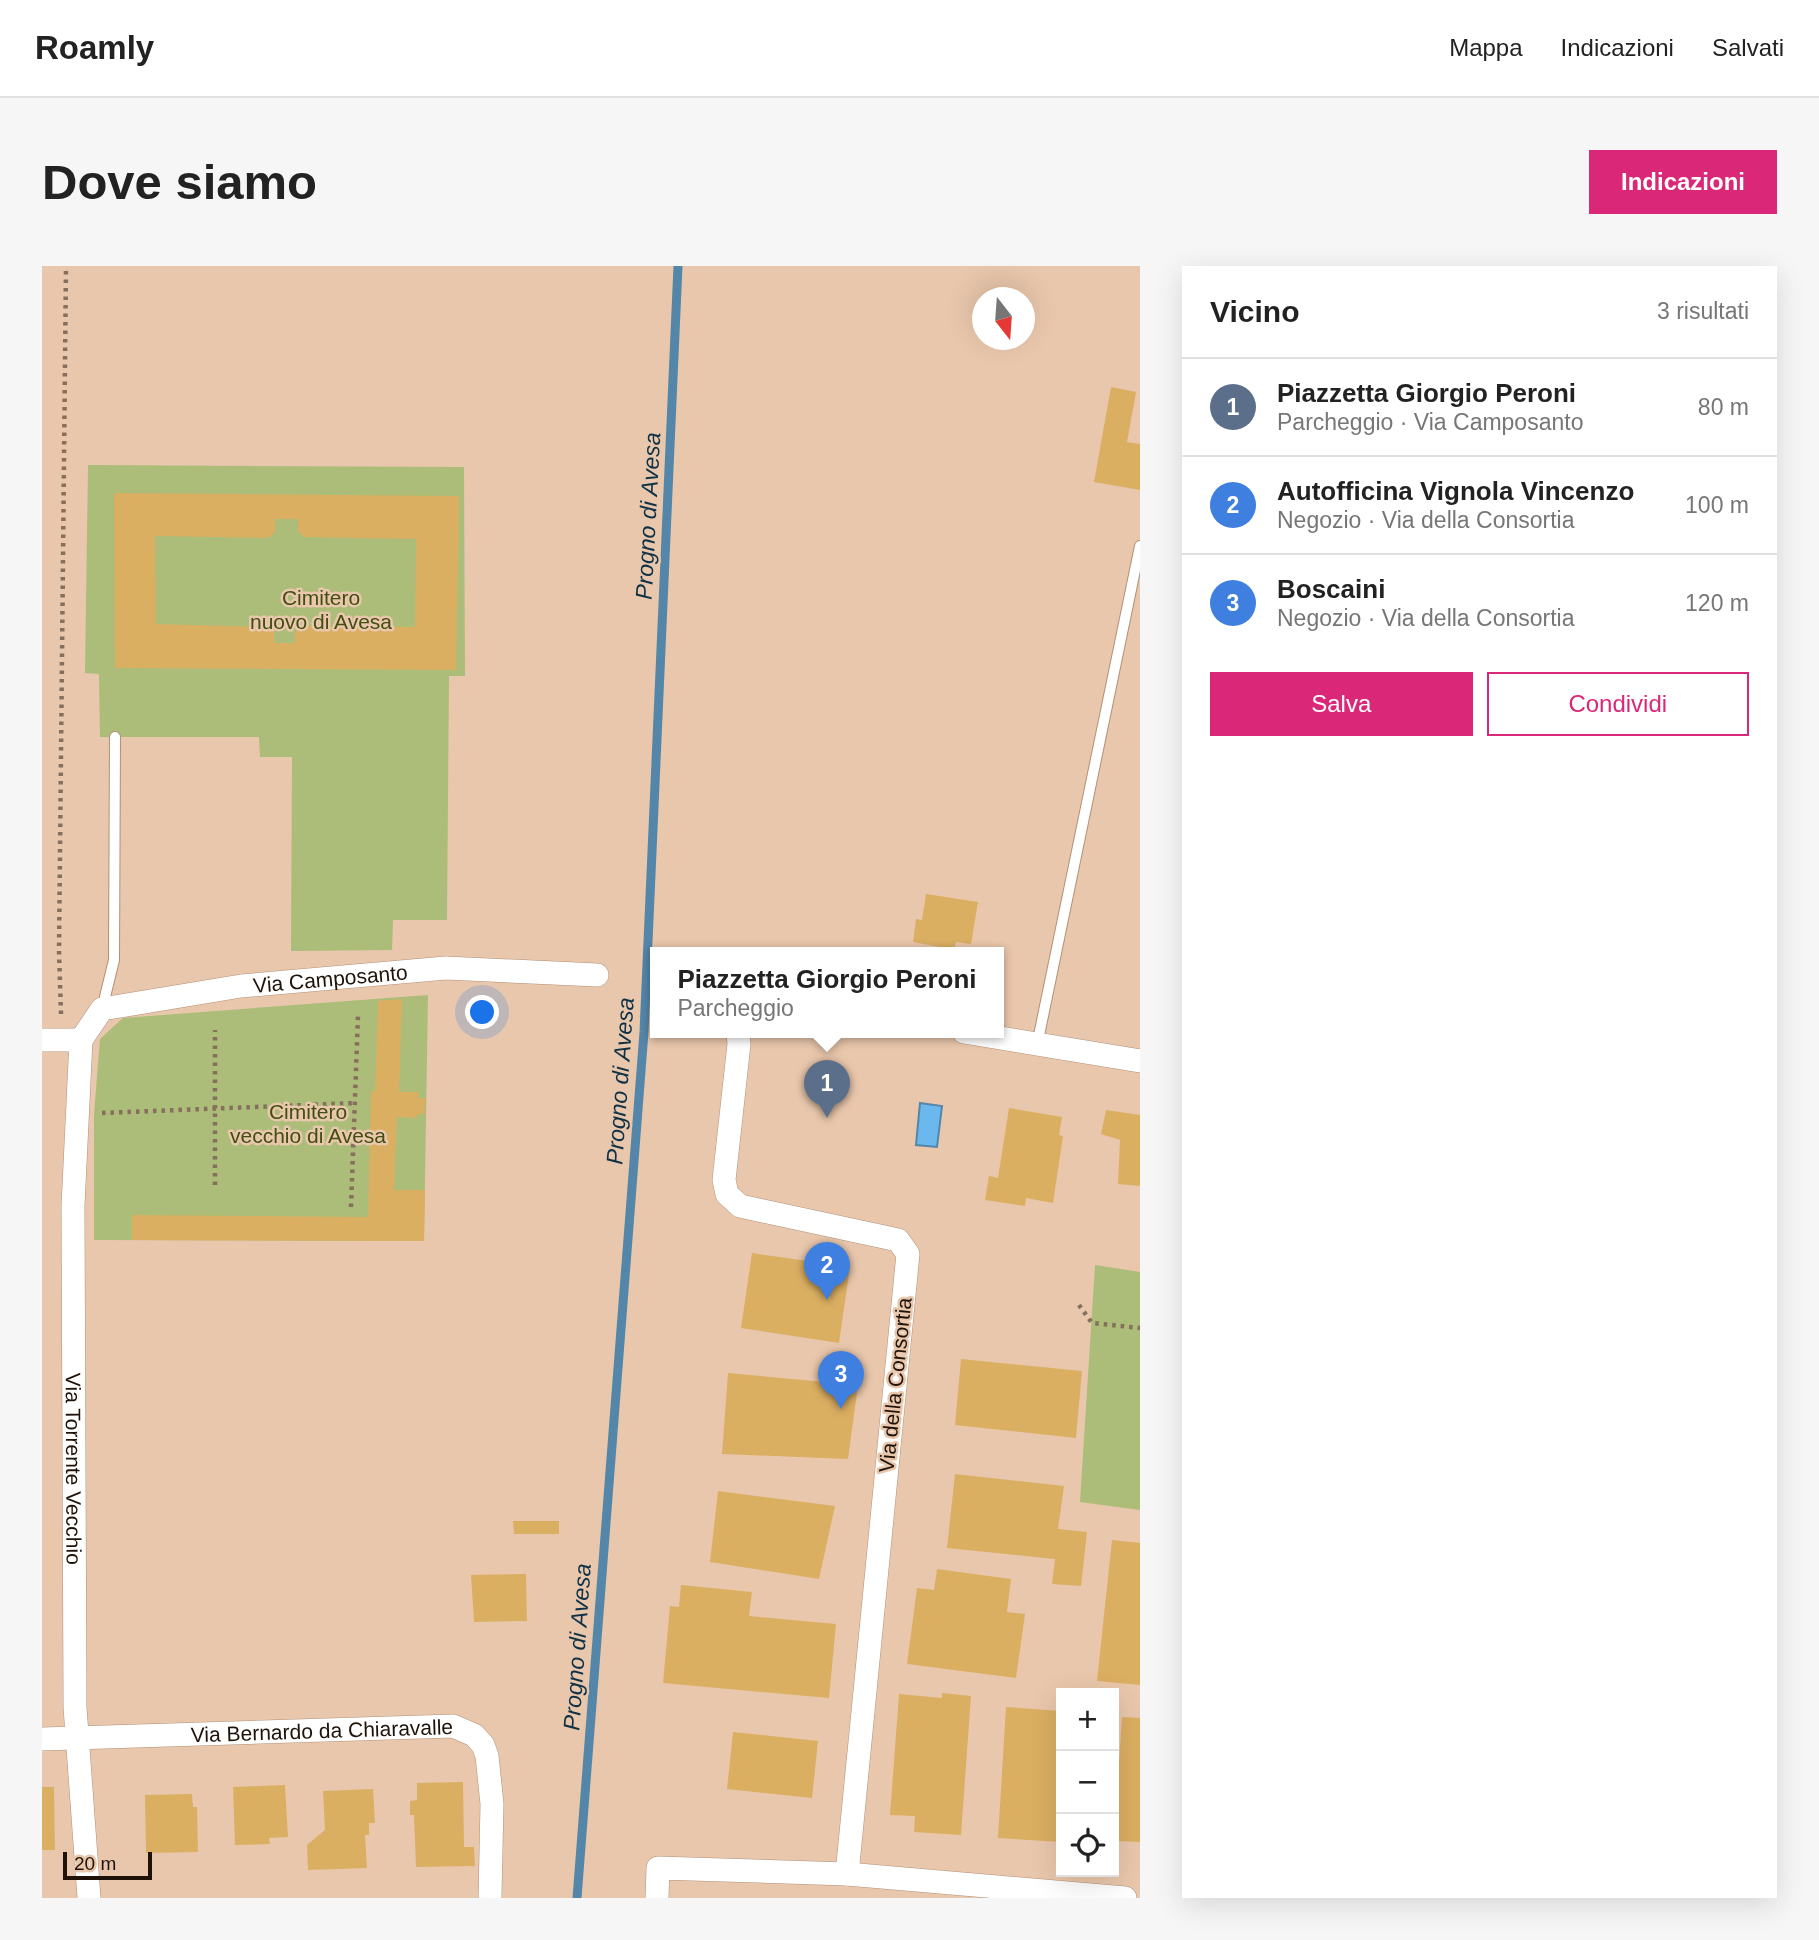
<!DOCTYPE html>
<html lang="it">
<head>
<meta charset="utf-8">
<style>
  :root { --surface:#fff; --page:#f6f6f6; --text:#222; --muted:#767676; --line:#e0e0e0; --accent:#db2777 }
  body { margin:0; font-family:Helvetica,sans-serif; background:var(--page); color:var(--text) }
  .controls { position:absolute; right:21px; bottom:21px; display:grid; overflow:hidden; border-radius:0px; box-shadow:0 7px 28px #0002 }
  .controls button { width:63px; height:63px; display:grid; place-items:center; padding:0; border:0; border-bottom:2px solid var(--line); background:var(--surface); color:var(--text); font:35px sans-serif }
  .compass { position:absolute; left:930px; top:21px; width:63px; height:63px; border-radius:50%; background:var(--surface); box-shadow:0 7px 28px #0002; rotate:163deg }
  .scale { position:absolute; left:21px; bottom:18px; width:89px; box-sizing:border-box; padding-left:7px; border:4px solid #1f1309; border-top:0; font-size:19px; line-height:24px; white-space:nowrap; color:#1f1309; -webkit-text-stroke:5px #e9c7ac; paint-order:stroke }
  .you { position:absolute; left:441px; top:747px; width:24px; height:24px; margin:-18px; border:5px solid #fff; border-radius:50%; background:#1a73e8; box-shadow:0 0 0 10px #1a73e833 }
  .badge { display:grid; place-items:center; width:46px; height:46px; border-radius:50%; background:var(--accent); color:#fff; font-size:23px; font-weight:700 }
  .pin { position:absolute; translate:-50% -58px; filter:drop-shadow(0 2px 4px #0008) }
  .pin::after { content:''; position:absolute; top:37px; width:24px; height:21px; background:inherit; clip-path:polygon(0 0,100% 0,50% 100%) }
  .popup { position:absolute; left:608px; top:681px; width:354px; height:91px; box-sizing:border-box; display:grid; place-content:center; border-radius:0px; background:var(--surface); filter:drop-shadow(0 2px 5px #0005); font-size:23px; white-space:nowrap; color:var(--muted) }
  .popup b { font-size:26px; color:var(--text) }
  .popup::after { content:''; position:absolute; left:50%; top:100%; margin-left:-14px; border:14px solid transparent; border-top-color:var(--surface) }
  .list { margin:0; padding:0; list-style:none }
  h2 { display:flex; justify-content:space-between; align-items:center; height:91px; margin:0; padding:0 28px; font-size:30px }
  h2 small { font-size:23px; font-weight:400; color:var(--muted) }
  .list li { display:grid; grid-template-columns:46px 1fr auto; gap:21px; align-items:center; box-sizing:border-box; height:98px; padding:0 28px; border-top:2px solid var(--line) }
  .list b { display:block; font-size:26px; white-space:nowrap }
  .list p { margin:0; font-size:23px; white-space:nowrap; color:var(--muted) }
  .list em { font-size:23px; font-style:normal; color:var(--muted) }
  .actions { display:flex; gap:14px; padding:21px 28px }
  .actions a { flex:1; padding:16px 0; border:2px solid var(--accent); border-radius:0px; text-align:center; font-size:24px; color:var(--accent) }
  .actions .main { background:var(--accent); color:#fff }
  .icon { flex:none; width:38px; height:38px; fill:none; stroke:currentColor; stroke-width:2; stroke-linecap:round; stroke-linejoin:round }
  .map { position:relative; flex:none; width:1098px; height:1632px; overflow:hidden; border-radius:0px }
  header { display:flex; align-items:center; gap:42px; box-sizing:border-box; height:98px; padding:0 35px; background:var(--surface); border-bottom:2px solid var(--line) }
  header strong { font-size:33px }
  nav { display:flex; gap:38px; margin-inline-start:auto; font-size:24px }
  .intro { display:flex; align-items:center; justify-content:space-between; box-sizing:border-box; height:168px; padding:0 42px }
  h1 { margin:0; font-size:49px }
  .button { padding:18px 32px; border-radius:0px; background:var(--accent); color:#fff; font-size:24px; font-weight:700 }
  main { display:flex; gap:42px; padding:0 42px }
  aside { flex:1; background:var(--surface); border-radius:0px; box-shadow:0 7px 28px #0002 }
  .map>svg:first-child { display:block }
  .green { fill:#abbd79 }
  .water { fill:#6ab8ed; stroke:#5486a9; stroke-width:2 }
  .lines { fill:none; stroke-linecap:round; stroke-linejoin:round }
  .stream { stroke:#5486a9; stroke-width:9 }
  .building { fill:#dbaf62; fill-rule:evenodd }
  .lane-casing { stroke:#b19077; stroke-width:12 }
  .street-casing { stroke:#b19077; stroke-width:24 }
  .path { stroke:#866f5c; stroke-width:4.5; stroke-dasharray:3.5 5; stroke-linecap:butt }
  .lane { stroke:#fff; stroke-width:10 }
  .street { stroke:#fff; stroke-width:23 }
  .labels { text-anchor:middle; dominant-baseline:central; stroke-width:5; stroke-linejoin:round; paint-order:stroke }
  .park-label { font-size:21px; fill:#424e12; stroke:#e9c7ac }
  .street-label { font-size:21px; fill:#1f1309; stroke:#e9c7ac }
  .water-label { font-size:23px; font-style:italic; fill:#0e3146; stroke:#e9c7ac }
</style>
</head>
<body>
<header>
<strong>Roamly</strong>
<nav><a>Mappa</a><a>Indicazioni</a><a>Salvati</a></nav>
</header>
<div class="intro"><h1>Dove siamo</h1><a class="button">Indicazioni</a></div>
<main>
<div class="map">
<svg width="1098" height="1632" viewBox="0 0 1098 1632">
  <rect width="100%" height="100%" fill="#e9c7ac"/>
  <!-- green -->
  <path class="green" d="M46,199l376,2 1,209h-16l-2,244h-54l-1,30 -101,1 1,-194h-32l-1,-20h-159l-1,-63 -14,-1z
    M386,729l-4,246 -330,-1v-126l6,-75 23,-21z
    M1053,999l45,7v238l-60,-8z"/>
  <!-- water -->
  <path class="water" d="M878,837l22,3 -5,41 -21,-2z"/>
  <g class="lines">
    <!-- stream -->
    <path class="stream" d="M535,1632l67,-866 34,-766"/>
  </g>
  <!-- building -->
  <path class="building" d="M1069,121l25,5 -9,50 13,2v46l-46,-8z
    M72,227l345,3 -3,174 -341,-2zM233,253h23v12l6,6 112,2 -1,88 -114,-1 -6,6v11h-21v-13l-6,-3 -112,-3 -1,-88 113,2 7,-6z
    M884,628l52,8 -7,42 -15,-2 -2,7 7,3h-17l1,-4 -32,-6 3,-23 6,1z
    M360,733l-3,93h20l-1,6h7v16h-8v4l-20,-1 -3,73h31l-1,51 -292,-1v-25l236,2 3,-126h4l3,-90z
    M967,842l53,9 -3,18 4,1 -10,67 -27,-5 -1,8 -40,-6 4,-24 9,2z
    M1064,844l34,5v71l-22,-2 2,-44 -19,-6z
    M710,987l98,14 -11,76 -98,-15z
    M919,1093l121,12 -6,67 -121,-13z
    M686,1107l130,12 -10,74 -126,-5z
    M913,1208l109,12 -6,43 29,3 -6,54 -29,-2 3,-25 -108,-11z
    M676,1225l117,15 -16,73 -109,-17z
    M471,1255h46v13h-45z
    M1070,1274l28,3v142l-43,-4z
    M895,1303l74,10 -4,33 18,2 -9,64 -109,-14 10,-76 17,2z
    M484,1308l1,47 -53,1 -3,-47z
    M639,1319l71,7 -3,24 87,8 -7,74 -166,-15 7,-77 9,1z
    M900,1427l29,3 -10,139 -47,-3 1,-16 -25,-1 9,-121 43,4z
    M964,1441l55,4v131l-63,-4z
    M1080,1451l18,1v124l-26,-1z
    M691,1466l85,9 -6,57 -85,-9z
    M421,1516l1,65h10l1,19 -59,1 -2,-52h-4v-14l7,-1v-17z
    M243,1519l3,52 -19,1 1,6 -35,1 -2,-58z
    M0,1521h12l1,63h-13z
    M331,1523l2,34h-6v12h-4l2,33 -59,2 -1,-25 18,-15 -2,-39z
    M150,1528l1,13h4l1,45 -52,1 -1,-58z"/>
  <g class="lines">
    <!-- lane casing -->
    <g class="lane-casing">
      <path id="lane" d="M60,743l12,-49 1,-223
        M995,779l103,-499"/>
    </g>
    <!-- street casing -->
    <g class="street-casing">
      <g id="street">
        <path d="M696,766l1,12 -15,136 3,14 13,12 158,34 10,14 -61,620"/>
        <path d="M922,766l176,29"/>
        <path d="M0,774h39"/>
        <path id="s1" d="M39,774l-8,166 2,501 14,191"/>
        <path id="s2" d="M39,774l21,-31 139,-23 205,-18 151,7"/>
        <path id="s3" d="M0,1473l411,-13 21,9 9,10 4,11 5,48 -2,94"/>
        <path d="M615,1632l1,-30 189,6 278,24"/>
      </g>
    </g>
    <!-- path -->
    <path class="path" d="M19,748l-2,-63 7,-685
      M60,847l254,-10
      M173,919v-155
      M309,941l7,-191
      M1037,1039l13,18 48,5"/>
    <!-- lane -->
    <use href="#lane" class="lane"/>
    <!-- street -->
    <use href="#street" class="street"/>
  </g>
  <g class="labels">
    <!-- park labels -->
    <g class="park-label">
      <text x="279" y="331">Cimitero<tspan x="279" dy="24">nuovo di Avesa</tspan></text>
      <text x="266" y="845">Cimitero<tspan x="266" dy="24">vecchio di Avesa</tspan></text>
    </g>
    <!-- street labels -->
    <g class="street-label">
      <text stroke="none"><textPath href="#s2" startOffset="268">Via Camposanto</textPath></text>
      <text transform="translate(853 1119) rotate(-84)">Via della Consortia</text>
      <text stroke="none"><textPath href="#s1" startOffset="429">Via Torrente Vecchio</textPath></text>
      <text stroke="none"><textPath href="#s3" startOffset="280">Via Bernardo da Chiaravalle</textPath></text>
    </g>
    <!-- water labels -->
    <g class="water-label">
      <text transform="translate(606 250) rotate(-87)">Progno di Avesa</text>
      <text transform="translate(578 815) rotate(-86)">Progno di Avesa</text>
      <text transform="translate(535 1381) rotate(-86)">Progno di Avesa</text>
    </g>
  </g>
</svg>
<div class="controls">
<button>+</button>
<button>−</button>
<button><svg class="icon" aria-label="locate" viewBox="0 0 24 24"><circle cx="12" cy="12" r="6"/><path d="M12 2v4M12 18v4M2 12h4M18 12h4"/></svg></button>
</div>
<svg class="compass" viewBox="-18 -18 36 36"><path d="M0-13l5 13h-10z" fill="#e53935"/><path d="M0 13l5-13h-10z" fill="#767676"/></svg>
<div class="scale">20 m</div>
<div class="you"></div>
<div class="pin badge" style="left:785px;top:852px;background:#5c6f8a">1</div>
<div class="popup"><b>Piazzetta Giorgio Peroni</b>Parcheggio</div>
<div class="pin badge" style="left:785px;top:1034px;background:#3f7fe0">2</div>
<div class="pin badge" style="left:799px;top:1143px;background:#3f7fe0">3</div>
</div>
<aside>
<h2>Vicino<small>3 risultati</small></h2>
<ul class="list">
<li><span class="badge" style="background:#5c6f8a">1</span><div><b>Piazzetta Giorgio Peroni</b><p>Parcheggio · Via Camposanto</p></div><em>80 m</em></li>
<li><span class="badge" style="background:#3f7fe0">2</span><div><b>Autofficina Vignola Vincenzo</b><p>Negozio · Via della Consortia</p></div><em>100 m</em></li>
<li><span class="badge" style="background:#3f7fe0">3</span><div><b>Boscaini</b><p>Negozio · Via della Consortia</p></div><em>120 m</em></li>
</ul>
<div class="actions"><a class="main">Salva</a><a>Condividi</a></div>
</aside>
</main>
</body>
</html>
